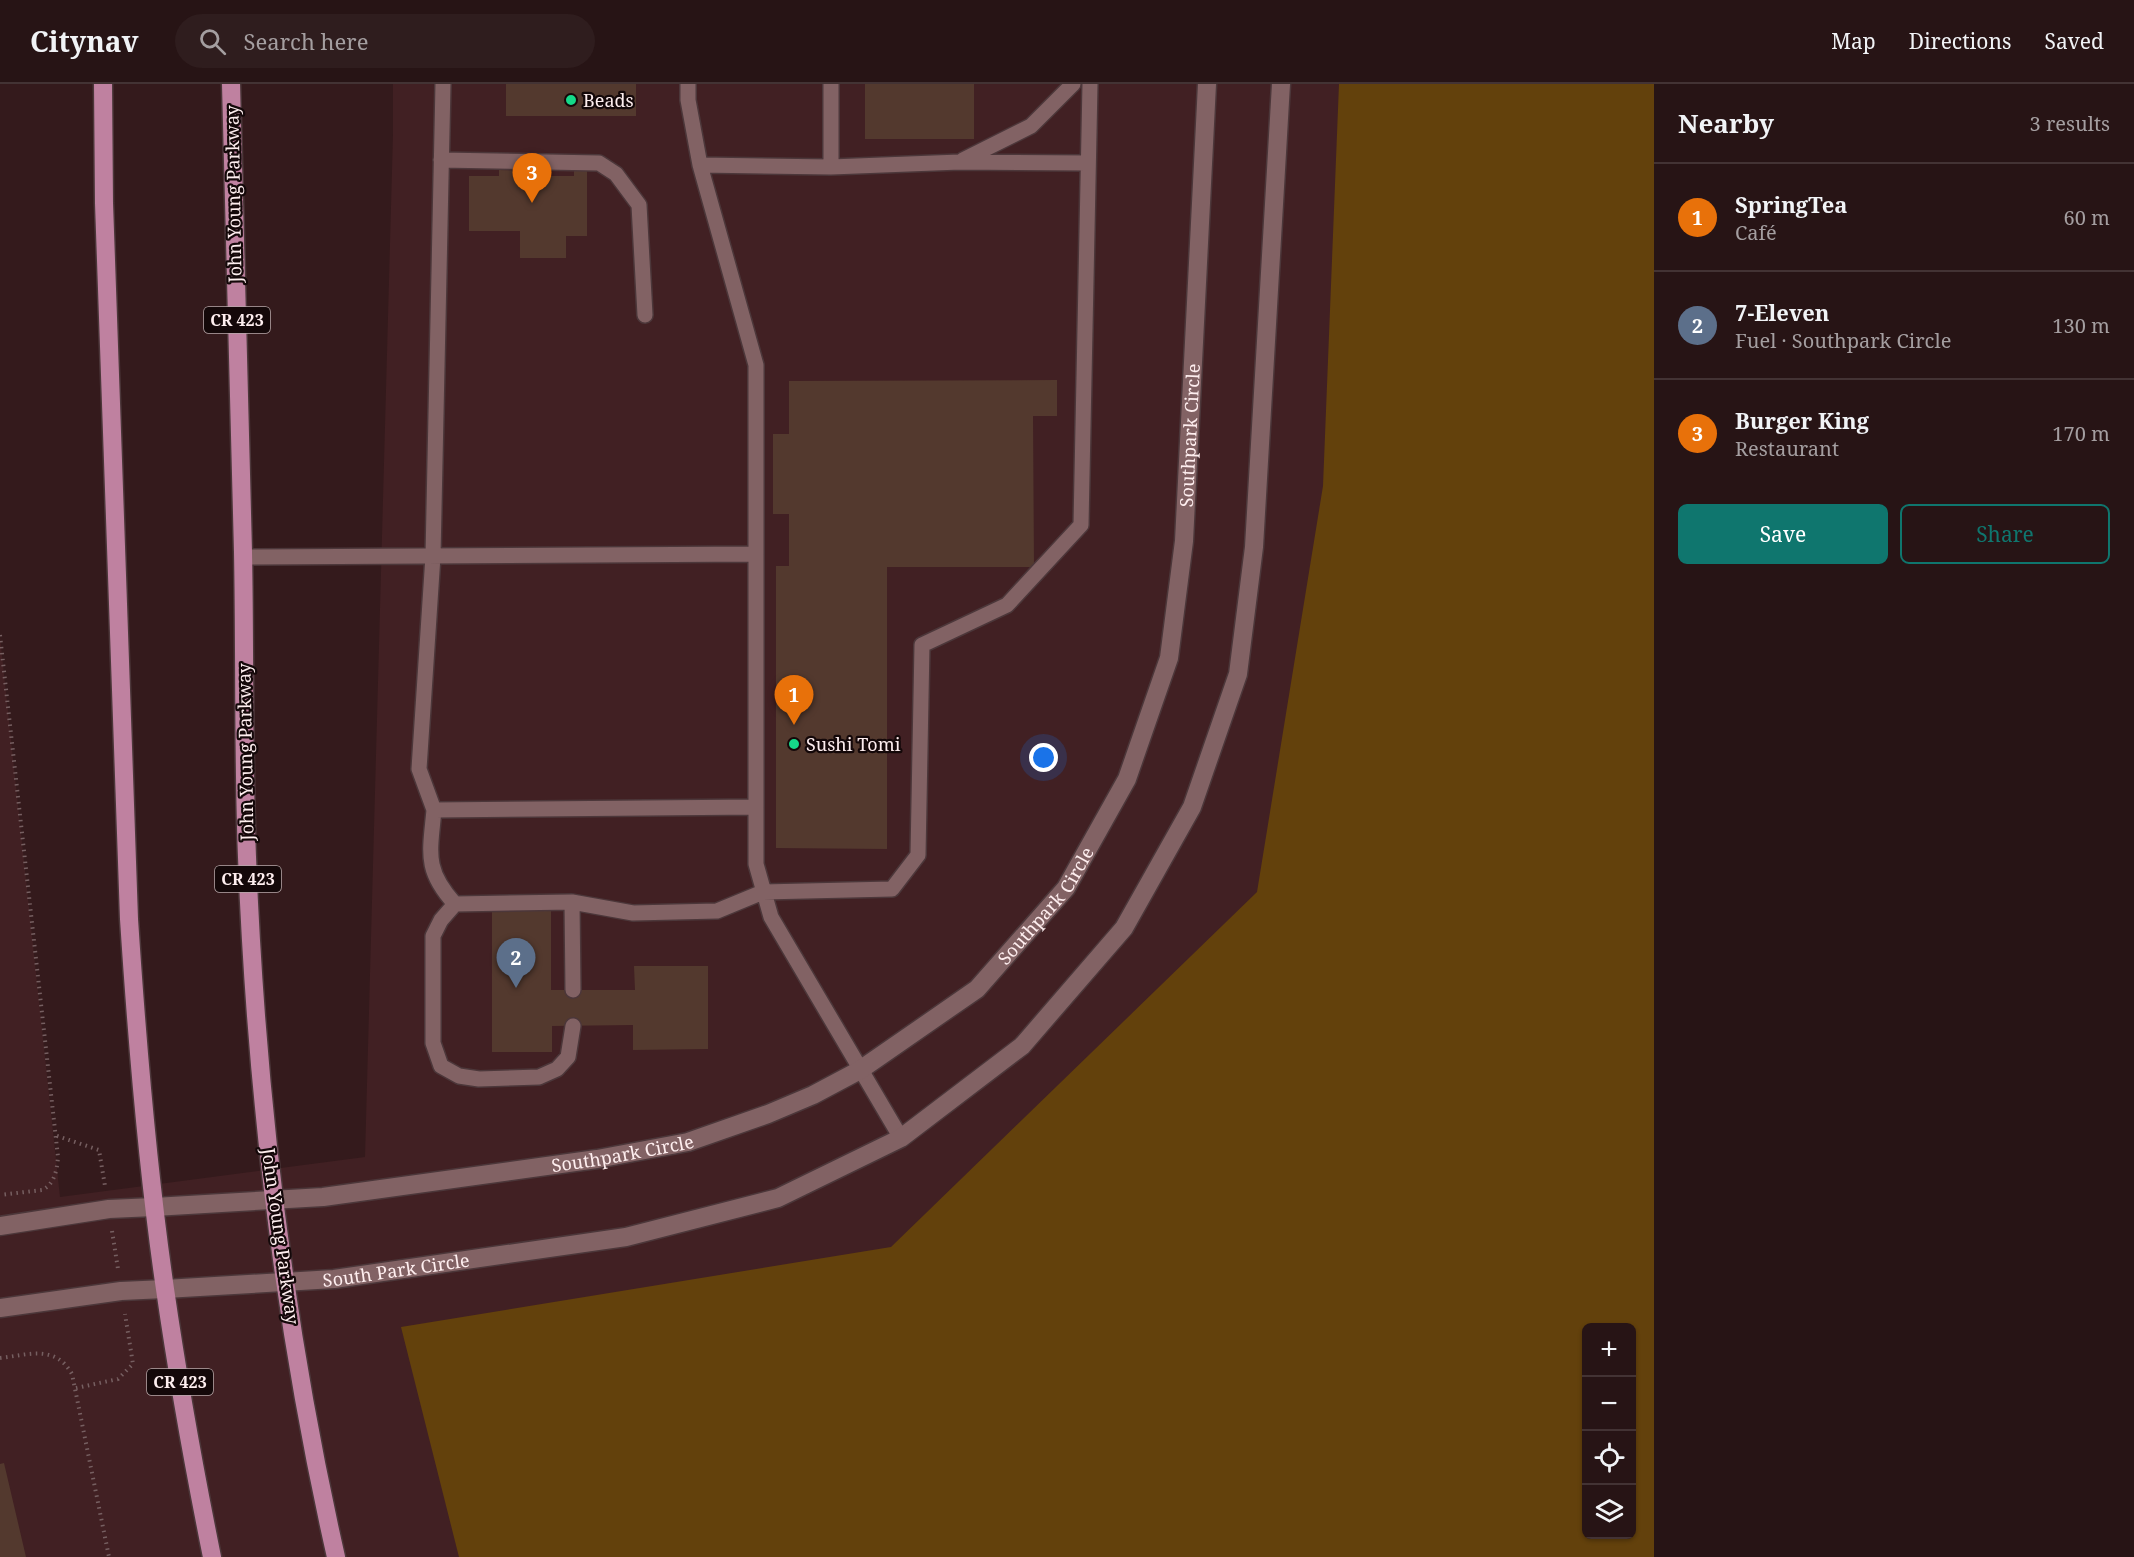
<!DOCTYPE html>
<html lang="en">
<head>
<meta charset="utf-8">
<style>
  :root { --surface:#271415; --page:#2f1d1e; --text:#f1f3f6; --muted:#a49ea0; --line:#433334; --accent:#0f766e }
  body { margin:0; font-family:"Noto Serif",serif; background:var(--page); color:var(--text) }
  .controls { position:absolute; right:18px; bottom:18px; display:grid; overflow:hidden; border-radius:9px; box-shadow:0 2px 4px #0004 }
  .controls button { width:54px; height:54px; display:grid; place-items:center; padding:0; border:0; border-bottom:2px solid var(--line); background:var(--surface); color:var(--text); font:30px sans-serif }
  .you { position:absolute; left:1044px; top:674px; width:21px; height:21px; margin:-15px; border:4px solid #fff; border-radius:50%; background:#1a73e8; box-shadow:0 0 0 9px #1a73e833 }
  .badge { display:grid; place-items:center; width:39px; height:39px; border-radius:50%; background:var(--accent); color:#fff; font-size:20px; font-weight:700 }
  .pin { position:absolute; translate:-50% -50px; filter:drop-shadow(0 2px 3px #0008) }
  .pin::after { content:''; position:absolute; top:32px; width:21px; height:18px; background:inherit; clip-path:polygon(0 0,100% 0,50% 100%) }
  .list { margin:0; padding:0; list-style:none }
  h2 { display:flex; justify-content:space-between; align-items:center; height:78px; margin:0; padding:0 24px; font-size:26px }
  h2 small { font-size:20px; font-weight:400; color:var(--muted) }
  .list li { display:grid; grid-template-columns:39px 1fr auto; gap:18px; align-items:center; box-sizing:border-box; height:108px; padding:0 24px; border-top:2px solid var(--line) }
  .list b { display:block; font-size:22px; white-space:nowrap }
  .list p { margin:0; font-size:20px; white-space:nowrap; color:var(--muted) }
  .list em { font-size:20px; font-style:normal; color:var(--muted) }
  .actions { display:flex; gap:12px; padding:18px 24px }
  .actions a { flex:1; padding:14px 0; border:2px solid var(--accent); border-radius:9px; text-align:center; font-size:21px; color:var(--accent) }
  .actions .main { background:var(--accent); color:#fff }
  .icon { flex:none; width:33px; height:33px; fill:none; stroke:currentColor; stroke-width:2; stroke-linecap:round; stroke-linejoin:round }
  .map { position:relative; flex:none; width:1654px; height:1473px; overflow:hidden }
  header { display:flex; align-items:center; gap:36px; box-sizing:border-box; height:84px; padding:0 30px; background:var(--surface); border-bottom:2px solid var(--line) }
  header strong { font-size:28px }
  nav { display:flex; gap:33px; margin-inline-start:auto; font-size:21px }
  .search { width:420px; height:54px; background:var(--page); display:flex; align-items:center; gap:15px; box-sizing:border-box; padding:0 21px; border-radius:33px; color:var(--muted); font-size:22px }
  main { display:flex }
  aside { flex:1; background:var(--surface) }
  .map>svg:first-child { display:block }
  .built { fill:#412023; fill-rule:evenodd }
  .forest { fill:#63410c; fill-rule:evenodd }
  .building { fill:#53392e }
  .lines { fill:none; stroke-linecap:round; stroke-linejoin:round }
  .service-casing { stroke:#4c373a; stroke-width:18 }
  .minor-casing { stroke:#4c373a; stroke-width:21 }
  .tertiary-casing { stroke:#4c373a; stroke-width:21 }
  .trunk-casing { stroke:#4c373a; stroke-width:21 }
  .path { stroke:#765f61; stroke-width:4; stroke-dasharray:1.5 4.5; stroke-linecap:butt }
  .service { stroke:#826264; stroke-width:15 }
  .minor { stroke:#826264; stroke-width:18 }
  .tertiary { stroke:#826264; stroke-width:18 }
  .trunk { stroke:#bf81a0; stroke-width:18 }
  .poi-dot { fill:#15d989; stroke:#140809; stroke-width:2 }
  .labels { text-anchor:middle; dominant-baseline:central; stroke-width:4.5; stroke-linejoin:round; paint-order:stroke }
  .shield { fill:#140809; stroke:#b8a9aa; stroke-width:1.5 }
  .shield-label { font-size:16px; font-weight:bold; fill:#feeeef }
  .poi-label { font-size:18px; fill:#feeeef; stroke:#140809; text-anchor:start }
  .street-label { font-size:18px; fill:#feeeef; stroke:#140809 }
</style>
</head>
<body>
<header>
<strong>Citynav</strong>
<div class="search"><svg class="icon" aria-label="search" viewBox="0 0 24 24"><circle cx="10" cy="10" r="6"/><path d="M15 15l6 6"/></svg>Search here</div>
<nav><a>Map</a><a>Directions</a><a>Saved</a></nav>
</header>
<main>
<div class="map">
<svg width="1654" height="1473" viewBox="0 0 1654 1473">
  <rect width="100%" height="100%" fill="#341a1c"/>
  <!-- built -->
  <path class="built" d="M393,0h1261v1473h-1654v-920l60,560 305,-40 28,-1023zM1586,1244h46v206h-46z"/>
  <!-- forest -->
  <path class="forest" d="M1339,0h315v1473h-1195l-58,-230 490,-80 366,-355 66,-406zM1586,1244h46v206h-46z"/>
  <!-- building -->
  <path class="building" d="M506,0h130v32h-130z
    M865,0h109v55h-109z
    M499,86l36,1v5h39v-6l13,1v65h-21v22h-46v-27h-51v-55h30z
    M1057,296v36h-24l1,151h-147v282l-111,-1v-282h13v-52h-16v-80h16v-53z
    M492,825h59v81h84l-1,-24h74v83l-75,1v-25l-81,1v26h-60z
    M4,1379l22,94h-26v-93z"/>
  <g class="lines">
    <!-- service casing -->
    <g class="service-casing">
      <path id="service" d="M443,0l-10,472 -14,213 15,41 322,-3
        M688,0v16l12,65 56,200v499l15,53 130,221
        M831,0v83
        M441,76l158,3 17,11 23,31 6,110
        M963,76l68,-34 42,-42
        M700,81l131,2 129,-5 128,1
        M243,473l513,-3
        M434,726c-4,43 -10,60 21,94l117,-2 61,11 84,-2 46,-19 129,-3 26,-34 4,-210 85,-40 74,-80 9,-441
        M572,818l1,88
        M455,820l-14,16 -8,16v107l8,23 18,10 20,3 60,-2 18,-8 11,-12 5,-31"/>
    </g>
    <!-- minor casing -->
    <g class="minor-casing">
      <path id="minor" d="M0,1142l109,-17 45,-2
        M0,1224l121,-17 44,-2"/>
    </g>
    <!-- tertiary casing -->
    <g class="tertiary-casing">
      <g id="tertiary">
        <path id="s1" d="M154,1123l169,-10 274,-38 91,-17 80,-28 45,-19 47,-25 117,-81 89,-101 61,-109 42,-121 15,-117 23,-457"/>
        <path id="s2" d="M165,1205l169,-10 292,-42 152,-39 123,-60 121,-92 102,-118 68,-121 46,-133 16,-127 27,-463"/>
      </g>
    </g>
    <!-- trunk casing -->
    <g class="trunk-casing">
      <path id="trunk" d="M103,0l1,119 25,716c8,123 18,247 36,370 13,90 29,179 47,268
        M231,0c4,156 8,312 12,468 2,102 0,204 4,305 9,235 37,471 89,700"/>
    </g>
    <!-- path -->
    <path class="path" d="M0,551l58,522c-1,12 -3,27 -16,33l-42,5
      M57,1052l42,14 6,36
      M112,1147l6,38
      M0,1274c28,-3 55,-14 72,16l37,183
      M76,1304l42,-9 15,-15 -8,-50"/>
    <!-- service -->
    <use href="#service" class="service"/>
    <!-- minor -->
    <use href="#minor" class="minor"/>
    <!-- tertiary -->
    <use href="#tertiary" class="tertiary"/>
    <!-- trunk -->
    <use href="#trunk" class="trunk"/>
  </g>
  <!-- markers -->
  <g class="poi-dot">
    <circle cx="571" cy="16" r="6"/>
    <circle cx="794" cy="660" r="6"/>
  </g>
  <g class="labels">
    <!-- shield labels -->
    <g class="shield">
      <rect x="204" y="223" width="66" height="26" rx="4.5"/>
      <rect x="215" y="782" width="66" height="26" rx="4.5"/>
      <rect x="147" y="1285" width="66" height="26" rx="4.5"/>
    </g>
    <g class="shield-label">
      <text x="237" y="236">CR 423</text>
      <text x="248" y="795">CR 423</text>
      <text x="180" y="1298">CR 423</text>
    </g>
    <!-- poi labels -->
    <g class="poi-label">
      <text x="583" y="16">Beads</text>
      <text x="806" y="660">Sushi Tomi</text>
    </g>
    <!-- street labels -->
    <g class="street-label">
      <text transform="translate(233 110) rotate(-91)">John Young Parkway</text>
      <text stroke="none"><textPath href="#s1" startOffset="1479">Southpark Circle</textPath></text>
      <text transform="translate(245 668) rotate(-91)">John Young Parkway</text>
      <text stroke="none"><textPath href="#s1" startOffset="976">Southpark Circle</textPath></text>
      <text stroke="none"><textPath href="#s1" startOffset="472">Southpark Circle</textPath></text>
      <text transform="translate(281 1152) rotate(82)">John Young Parkway</text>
      <text stroke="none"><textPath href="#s2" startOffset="232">South Park Circle</textPath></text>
    </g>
  </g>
</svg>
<div class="controls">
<button>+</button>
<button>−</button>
<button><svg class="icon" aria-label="locate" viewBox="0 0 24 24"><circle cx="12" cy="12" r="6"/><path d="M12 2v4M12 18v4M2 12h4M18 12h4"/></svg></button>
<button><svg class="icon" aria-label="layers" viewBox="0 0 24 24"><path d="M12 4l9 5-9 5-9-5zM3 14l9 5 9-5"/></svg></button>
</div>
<div class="you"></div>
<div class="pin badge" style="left:794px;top:641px;background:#e8710a">1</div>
<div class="pin badge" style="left:516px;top:904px;background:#5c6f8a">2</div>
<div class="pin badge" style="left:532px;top:119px;background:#e8710a">3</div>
</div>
<aside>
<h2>Nearby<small>3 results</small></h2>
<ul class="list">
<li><span class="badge" style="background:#e8710a">1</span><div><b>SpringTea</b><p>Café</p></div><em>60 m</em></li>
<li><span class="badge" style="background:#5c6f8a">2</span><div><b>7-Eleven</b><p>Fuel · Southpark Circle</p></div><em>130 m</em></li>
<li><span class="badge" style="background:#e8710a">3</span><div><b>Burger King</b><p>Restaurant</p></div><em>170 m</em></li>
</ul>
<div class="actions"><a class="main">Save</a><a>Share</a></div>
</aside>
</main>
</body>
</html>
